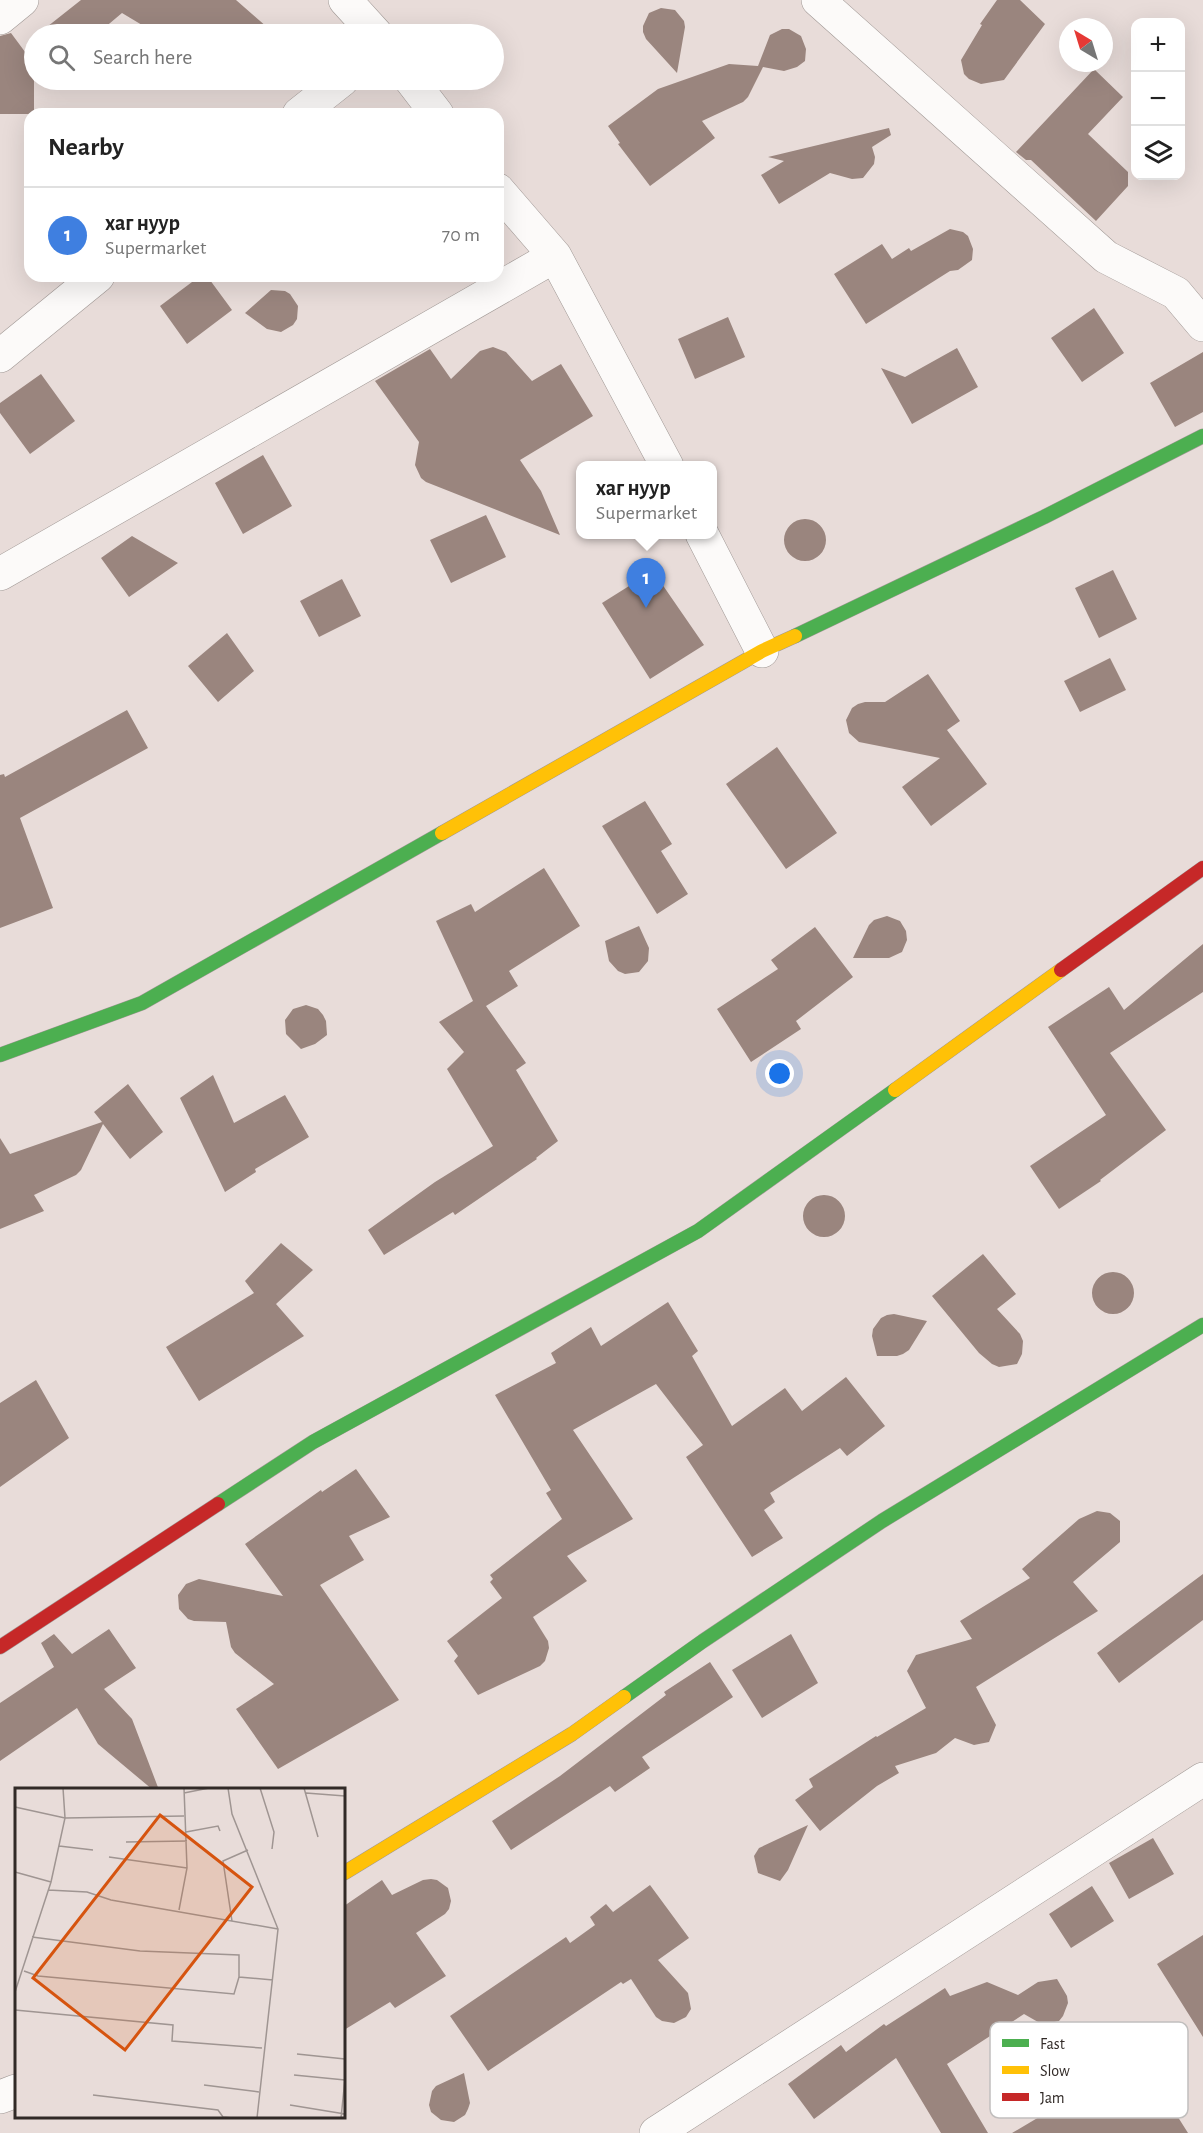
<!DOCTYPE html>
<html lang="en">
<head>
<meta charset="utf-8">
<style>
  :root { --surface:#fff; --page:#f2f2f2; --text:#222; --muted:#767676; --line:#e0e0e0; --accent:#db2777 }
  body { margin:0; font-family:"Alegreya Sans",sans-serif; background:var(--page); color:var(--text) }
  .controls { position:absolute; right:18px; top:18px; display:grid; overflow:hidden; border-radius:12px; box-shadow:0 6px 24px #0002 }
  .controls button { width:54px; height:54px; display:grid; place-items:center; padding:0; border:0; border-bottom:2px solid var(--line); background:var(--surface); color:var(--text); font:30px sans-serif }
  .compass { position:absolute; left:1059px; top:18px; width:54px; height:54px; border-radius:50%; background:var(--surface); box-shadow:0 6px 24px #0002; rotate:322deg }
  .you { position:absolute; left:780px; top:1074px; width:21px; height:21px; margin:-15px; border:4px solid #fff; border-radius:50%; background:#1a73e8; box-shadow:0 0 0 9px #1a73e833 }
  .badge { display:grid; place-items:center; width:39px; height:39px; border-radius:50%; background:var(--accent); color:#fff; font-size:20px; font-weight:700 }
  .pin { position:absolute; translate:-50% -50px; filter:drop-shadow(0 2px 3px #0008) }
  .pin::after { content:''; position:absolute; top:32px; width:21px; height:18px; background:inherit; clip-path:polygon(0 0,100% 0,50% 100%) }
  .popup { position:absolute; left:576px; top:461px; width:141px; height:78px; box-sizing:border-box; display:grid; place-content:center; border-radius:12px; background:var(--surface); filter:drop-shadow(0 2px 4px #0005); font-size:20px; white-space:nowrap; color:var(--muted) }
  .popup b { font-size:22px; color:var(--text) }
  .popup::after { content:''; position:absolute; left:50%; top:100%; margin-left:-12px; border:12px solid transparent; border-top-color:var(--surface) }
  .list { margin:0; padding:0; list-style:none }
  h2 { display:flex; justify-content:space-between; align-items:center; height:78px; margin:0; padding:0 24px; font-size:26px }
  h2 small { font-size:20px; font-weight:400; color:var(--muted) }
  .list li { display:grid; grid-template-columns:39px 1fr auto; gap:18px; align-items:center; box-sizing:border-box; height:96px; padding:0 24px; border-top:2px solid var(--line) }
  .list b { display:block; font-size:22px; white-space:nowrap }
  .list p { margin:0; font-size:20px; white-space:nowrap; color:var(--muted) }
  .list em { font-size:20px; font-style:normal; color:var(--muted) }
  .icon { flex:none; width:33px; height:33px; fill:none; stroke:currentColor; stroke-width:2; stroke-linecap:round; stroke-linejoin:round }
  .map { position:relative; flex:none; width:1203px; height:2133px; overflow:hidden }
  .search { position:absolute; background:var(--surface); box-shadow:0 6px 24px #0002; left:24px; top:24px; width:480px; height:66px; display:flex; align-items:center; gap:15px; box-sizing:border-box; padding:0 21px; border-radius:33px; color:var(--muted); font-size:22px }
  .panel { position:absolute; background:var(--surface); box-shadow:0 6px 24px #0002; left:24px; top:108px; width:480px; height:174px; border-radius:18px }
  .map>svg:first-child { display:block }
  .building { fill:#9a857e }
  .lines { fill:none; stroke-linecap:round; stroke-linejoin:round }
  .street-casing { stroke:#a09895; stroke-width:34 }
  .fast-casing { stroke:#a09895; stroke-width:15 }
  .slow-casing { stroke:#a09895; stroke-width:15 }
  .jam-casing { stroke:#a09895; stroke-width:15 }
  .street { stroke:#fcfaf9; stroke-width:33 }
  .fast { stroke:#4caf50; stroke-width:14 }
  .slow { stroke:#ffc107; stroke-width:14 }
  .jam { stroke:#c62828; stroke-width:14 }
  .inset-road { fill:none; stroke:#9f9592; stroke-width:1.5 }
  .view { fill:#d6540f; fill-opacity:0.15; stroke:#d6540f; stroke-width:3 }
  .inset-edge { fill:none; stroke:#312a27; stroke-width:3 }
  .key { fill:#fff; stroke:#c1bfbe; stroke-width:1.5 }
  .key-label { font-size:16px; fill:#312a27 }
</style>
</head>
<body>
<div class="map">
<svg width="1203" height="2133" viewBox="0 0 1203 2133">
  <rect width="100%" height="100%" fill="#e8dcd9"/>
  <!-- building -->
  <path class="building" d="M81,0h155l39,34h-118l-35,-21 -25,21h-59z
    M997,0h23l25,24 -41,56 -23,4 -12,-5 -5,-5 -3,-14 21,-35 -2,-1z
    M661,8l14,2 9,11 1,6 -8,46 -31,-34 -3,-7v-6l6,-13z
    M782,29h7l12,7 5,13 -1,12 -8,6 -13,4 -21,-4 -15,30 -5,5 -41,19 13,17 -65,48 -32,-42 2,-1 -12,-17 50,-37 71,-25 29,2 12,-31z
    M11,33l23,31v50h-34v-78z
    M1094,69l29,28 -35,37 40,38v14l-32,35 -65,-61h-5l-10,-8z
    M889,128l2,7 -19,12 3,10 -1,7 -11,14 -11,1 -22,-6 -51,31 -18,-29 23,-14 -16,-4z
    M950,229l13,3 5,4 5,13 -1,11 -14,10 -8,1 -84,53 -32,-50 48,-30 10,15 17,-11 2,3z
    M200,276h7l25,34 -45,34 -27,-38z
    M271,290l14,1 5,3 8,12 -1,13 -4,6 -12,7 -14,-3 -22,-16z
    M1094,308l30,45 -42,29 -31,-44z
    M728,317l17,40 -50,22 -17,-40z
    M493,347l13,5 26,29 29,-17 32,52 -73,44 21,31 19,44 -134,-53 -5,-4 -6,-13 4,-23 -44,-61 55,-32 21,30 29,-28z
    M957,348l21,39 -66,37 -31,-56 24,9z
    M1203,352v60l-28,15 -25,-44z
    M41,374l34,47 -45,33 -30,-41v-10z
    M263,455l29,51 -49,28 -28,-51z
    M486,515l20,42 -55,26 -21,-43z
    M784 540a21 21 0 1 1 42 0a21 21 0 1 1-42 0Z
    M132,536l46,27 -49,34 -28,-39z
    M1113,570l24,49 -38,19 -24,-50z
    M653,571l51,74 -54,34 -48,-76z
    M342,579l19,37 -42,21 -19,-36z
    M227,633l27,38 -36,31 -30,-36z
    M1110,658l16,32 -46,22 -16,-31z
    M928,674l32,47 -13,9 40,54 -56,42 -29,-39 38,-29 -81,-16 -10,-9 -3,-13 6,-12 6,-4 7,-2h20z
    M127,710l21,38 -128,70 33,90 -53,20v-153l4,-1 1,3z
    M777,747l60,86 -51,36 -60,-85z
    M645,801l27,43 -11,7 27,43 -31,20 -55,-88z
    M544,868l36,58 -71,45 9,15 -32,20 40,57 -10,7 42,71 -22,17 1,1 -82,56 -2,-3 -69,43 -16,-25 67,-48 58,-36 -46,-77 17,-17 -25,-30 34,-21 -37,-80 35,-17 4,8z
    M887,916l13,5 6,10 1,9 -5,12 -13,6h-36l16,-33 5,-5z
    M639,926l10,22 -1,13 -9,11 -14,2 -7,-3 -9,-10 -4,-20z
    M815,927l38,50 -57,44 5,8 -50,33 -34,-53 61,-40 -7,-9z
    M1203,944v48l-93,61 56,77 -66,50 1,1 -42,28 -29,-43 76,-51 -58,-88 61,-40 15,23z
    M306,1005l12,4 5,6 3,6 1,14 -12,9 -14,5 -15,-15 -1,-14 8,-11z
    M213,1075l21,48 51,-28 24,42 -54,32 1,3 -31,20 -45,-94z
    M128,1084l35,48 -33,27 -27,-35 -22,46 -5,5 -42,20 10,16 -44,18v-91l10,16 92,-32 -8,-10z
    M803 1216a21 21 0 1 1 42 0a21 21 0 1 1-42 0Z
    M281,1243l32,27 -37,34 28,32 -105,65 -33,-54 88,-54 -9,-12z
    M983,1254l33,40 -19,15 23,25 3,7 -1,13 -5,10 -18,3 -7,-3 -13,-11 -47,-57z
    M1092 1293a21 21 0 1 1 42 0a21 21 0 1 1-42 0Z
    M668,1302l30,49 -6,5 40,70 53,-38 17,23 44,-34 39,49 -38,30 -7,-8 -70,45 5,9 -11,8 19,28 -31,19 -66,-100 17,-12 -47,-61 -83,46 60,89 -66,37 20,25 -54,36 15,24 1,7 -4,13 -5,5 -62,29 -24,-34 4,-5 -11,-15 55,-43 -12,-16 3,-3 -3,-4 72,-56 -16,-26 5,-3 -56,-95 61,-32 -5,-10 40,-26 10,19z
    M894,1314l33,7 -18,29 -6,4 -6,2h-20l-5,-20 1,-7 8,-11 6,-3z
    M36,1380l33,58 -69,49v-84z
    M356,1469l34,48 -41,19 15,24 -44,25 79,115 -121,69 -42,-60 38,-25 -39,-31 -4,-6 -5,-25 -32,-1 -6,-2 -9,-10 -1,-14 8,-11 13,-5 84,17 -38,-52 76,-54 1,2z
    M1097,1511l13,2 10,8v21l-47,40 25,29 -122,76 20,38 -7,17 -15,3 -19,-7 -19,15 -41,13 4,7 -22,13 -57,45 -25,-31 18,-13 -4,-8 67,-43 1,1 49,-29 -19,-37 9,-16 56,-16 -12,-18 70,-43 -8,-9 57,-50z
    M1203,1574v46l-84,63 -22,-30z
    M109,1629l27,39 -32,21 28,30 27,71h-6l-55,-46 -21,-36 -77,53v-58l54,-36 -13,-24 13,-9 18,20z
    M791,1634l27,49 -56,35 -30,-48z
    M710,1662l23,35 -91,60 8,11 -35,24 -5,-6 -99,64 -19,-29 68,-45 106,-81 -2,-3z
    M808,1825l-20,45 -8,11 -22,-8 -4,-17 5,-8z
    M1153,1838l21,36 -45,25 -20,-36z
    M431,1879l6,1 11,8 3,13 -2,8 -4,5 -29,19 30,43 -51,32 -5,-6 -46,28v-124l38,-26 10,15 31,-15z
    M650,1885l39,53 -31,22 30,33 3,16 -5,8 -12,6 -12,-2 -6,-4 -25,-38 -8,5 -2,-2 -133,89 -38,-55 116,-79 4,6 25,-18 -5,-8 16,-13 7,8z
    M1092,1886l22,35 -43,27 -22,-34z
    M1203,1935v102l-46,-73z
    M1057,1979l10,17 1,7 -5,13 -4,5 -14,3 -7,-2 -14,-8 -77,50 41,69h-47l-45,-75 -82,61 -26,-35 53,-39 5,7 38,-28 2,2 59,-38 5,8 37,-14 31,13 20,-13z
    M1140,2057l48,76h-176z
    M464,2073l6,30 -2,6 -3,6 -11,7 -13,-2 -10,-8 -2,-7 3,-14 4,-5z"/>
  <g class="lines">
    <!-- street casing -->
    <g class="street-casing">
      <path id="street" d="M345,0l31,34
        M818,0l288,257 70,36 27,32
        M0,18l22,-18
        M411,80l26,34
        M299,114l43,-34
        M498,190l57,66 112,210
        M0,356l98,-80
        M702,534l60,117
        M0,574l555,-318
        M0,2097l16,-6
        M656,2133l547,-354"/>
    </g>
    <!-- fast casing -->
    <g class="fast-casing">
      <path id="fast" d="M795,636l249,-119 159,-81
        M0,1055l142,-52 300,-170
        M218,1504l95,-62 385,-211 197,-141
        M624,1697l79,-56 179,-120 321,-196"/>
    </g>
    <!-- slow casing -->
    <g class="slow-casing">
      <path id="slow" d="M442,833l320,-182 33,-15
        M895,1090l166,-120
        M344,1873l228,-139 52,-37"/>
    </g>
    <!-- jam casing -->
    <g class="jam-casing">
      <path id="jam" d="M1061,970l142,-102
        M0,1647l218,-143"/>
    </g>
    <!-- street -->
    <use href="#street" class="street"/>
    <!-- fast -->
    <use href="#fast" class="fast"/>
    <!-- slow -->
    <use href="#slow" class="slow"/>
    <!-- jam -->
    <use href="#jam" class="jam"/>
  </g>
  <!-- overview -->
  <g transform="translate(15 1788)">
    <rect width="330" height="330" fill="#e8dcd9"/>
    <path class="inset-road" d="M213,0l4,26 46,115 -21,189M245,0l14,44 -2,17M289,0l14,49M169,5l25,-5M291,5l39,3M0,19l50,11 119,-2M171,44l32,-6 2,5M111,54l61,-1M44,58l34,4M94,69l78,11M0,84l36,10M33,102l39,2 24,8 167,29M164,122l8,-42 -3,-80M217,133l-9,-60 25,-11M17,149l108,14 99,4v22l34,3M9,183l14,5 196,18 5,-17M0,204l36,-110 14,-64 -2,-30M0,222l158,15 -1,16 90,7M282,266l48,5M279,287l51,5M189,297l55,7M78,307l125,15 5,7 10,1M275,317l55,9M326,330l4,-39"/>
    <path class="view" d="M145,27l92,72 -127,163 -92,-72z"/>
    <rect width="330" height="330" class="inset-edge"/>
  </g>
  <!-- legend -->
  <rect x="990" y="2022" width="198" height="96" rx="9" class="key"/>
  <rect x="1002" y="2039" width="27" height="8" fill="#4caf50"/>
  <rect x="1002" y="2066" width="27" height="8" fill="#ffc107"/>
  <rect x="1002" y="2093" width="27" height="8" fill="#c62828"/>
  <g class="key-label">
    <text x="1040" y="2049">Fast</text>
    <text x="1040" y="2076">Slow</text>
    <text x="1040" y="2103">Jam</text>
  </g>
</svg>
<div class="controls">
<button>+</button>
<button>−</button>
<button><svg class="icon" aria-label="layers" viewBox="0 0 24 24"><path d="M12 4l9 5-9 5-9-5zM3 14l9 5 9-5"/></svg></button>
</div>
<svg class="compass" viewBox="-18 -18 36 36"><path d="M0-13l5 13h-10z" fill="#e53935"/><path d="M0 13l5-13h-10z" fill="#767676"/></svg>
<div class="you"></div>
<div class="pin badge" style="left:646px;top:608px;background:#3f7fe0">1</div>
<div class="popup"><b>хаг нуур</b>Supermarket</div>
<div class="search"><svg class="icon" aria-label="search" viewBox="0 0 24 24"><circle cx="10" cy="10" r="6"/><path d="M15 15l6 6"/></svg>Search here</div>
<section class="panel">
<h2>Nearby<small></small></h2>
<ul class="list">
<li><span class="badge" style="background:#3f7fe0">1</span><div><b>хаг нуур</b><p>Supermarket</p></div><em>70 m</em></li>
</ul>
</section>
</div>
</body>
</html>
